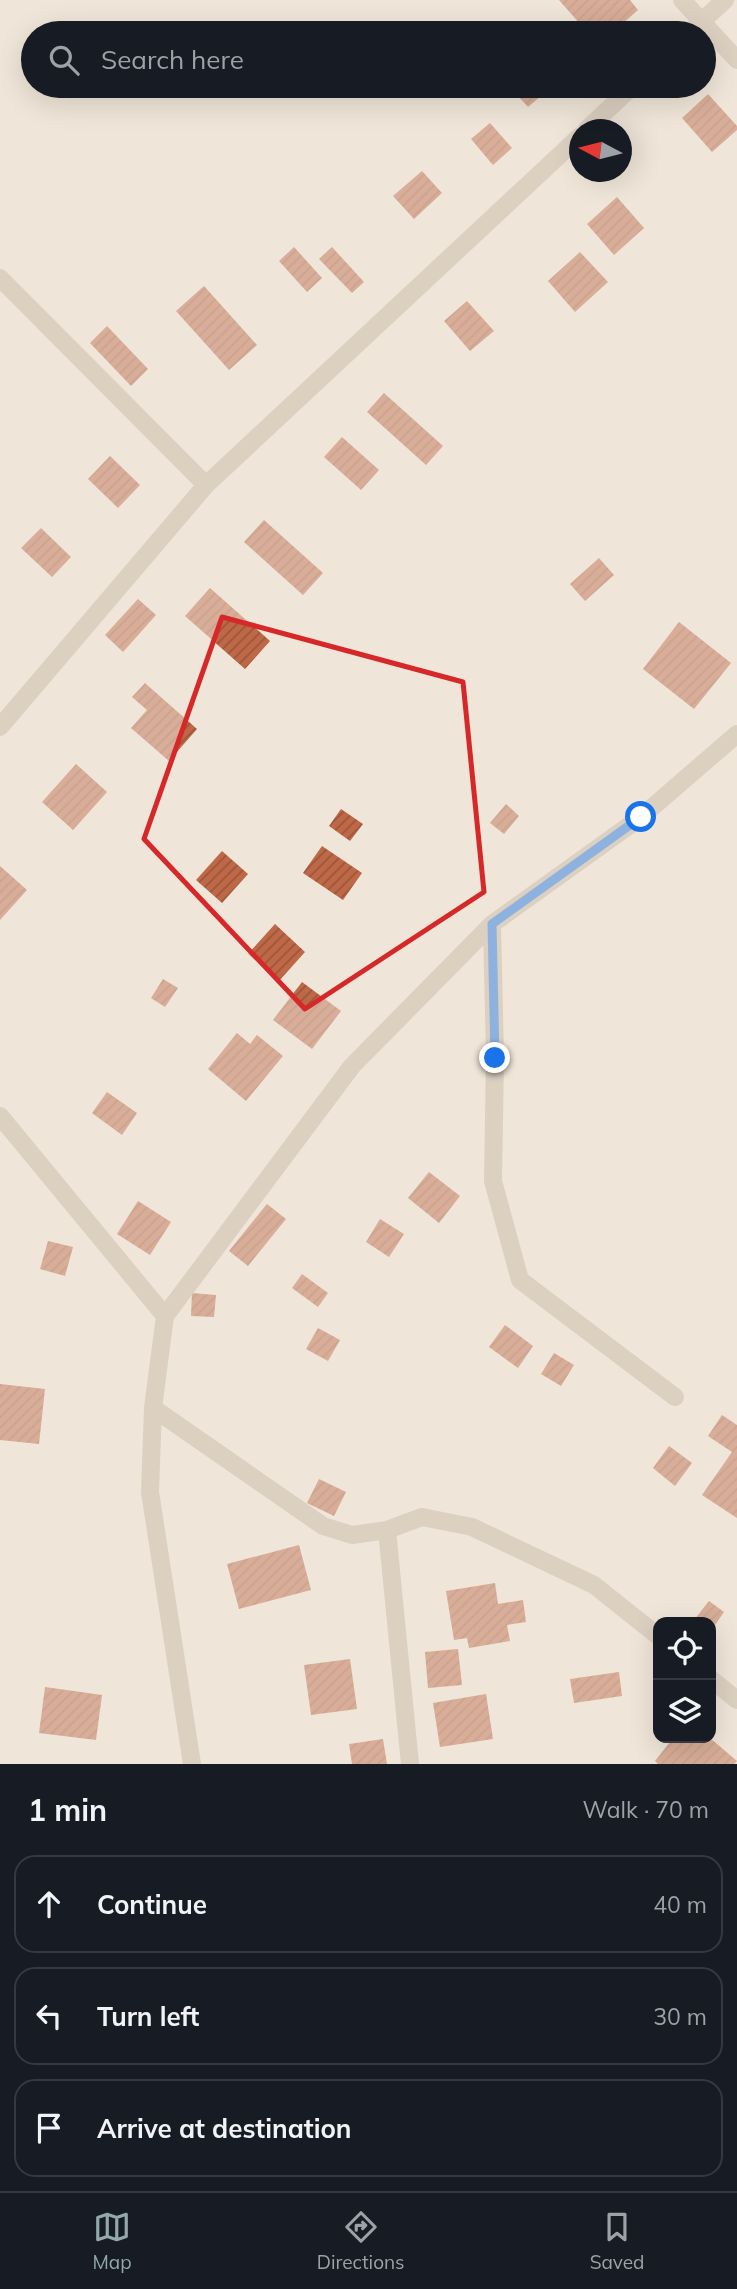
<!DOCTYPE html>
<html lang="en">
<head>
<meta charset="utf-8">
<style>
  :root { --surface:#171b24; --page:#20242c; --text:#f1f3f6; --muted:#9ea1a6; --line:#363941; --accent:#92a8ac }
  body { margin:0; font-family:Mulish,sans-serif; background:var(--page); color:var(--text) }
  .controls { position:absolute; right:21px; bottom:21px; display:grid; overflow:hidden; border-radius:14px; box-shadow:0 7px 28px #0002 }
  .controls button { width:63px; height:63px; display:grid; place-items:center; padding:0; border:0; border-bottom:2px solid var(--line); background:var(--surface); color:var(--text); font:35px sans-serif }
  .compass { position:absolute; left:569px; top:119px; width:63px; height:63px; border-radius:50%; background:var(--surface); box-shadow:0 7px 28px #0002; rotate:277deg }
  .stop { position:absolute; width:21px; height:21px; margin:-16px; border:5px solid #1a73e8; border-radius:50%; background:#fff }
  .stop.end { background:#1a73e8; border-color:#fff; box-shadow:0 2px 7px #0008 }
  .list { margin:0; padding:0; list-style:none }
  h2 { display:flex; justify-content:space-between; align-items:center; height:91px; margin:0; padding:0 28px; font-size:30px }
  h2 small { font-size:23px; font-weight:400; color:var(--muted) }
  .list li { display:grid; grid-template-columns:46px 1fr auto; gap:21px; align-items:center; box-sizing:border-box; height:98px; margin:0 14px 14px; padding:0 14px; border:2px solid var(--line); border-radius:21px }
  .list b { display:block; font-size:26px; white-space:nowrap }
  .list em { font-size:23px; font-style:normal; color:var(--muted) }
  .icon { flex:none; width:38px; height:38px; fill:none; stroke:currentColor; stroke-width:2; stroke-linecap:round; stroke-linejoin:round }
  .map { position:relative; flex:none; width:737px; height:1764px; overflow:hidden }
  .search { position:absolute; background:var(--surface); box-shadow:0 7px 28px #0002; left:21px; right:21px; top:21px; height:77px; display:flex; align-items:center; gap:18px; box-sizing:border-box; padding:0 24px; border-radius:38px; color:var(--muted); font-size:26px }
  .sheet { height:427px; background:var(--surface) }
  nav { display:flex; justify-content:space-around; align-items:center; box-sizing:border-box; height:98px; border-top:2px solid var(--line); background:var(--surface); font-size:19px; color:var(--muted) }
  nav a { display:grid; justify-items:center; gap:4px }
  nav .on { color:var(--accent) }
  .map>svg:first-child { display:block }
  .building { fill:url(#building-hatch) }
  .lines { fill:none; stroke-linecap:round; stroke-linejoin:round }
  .minor { stroke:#c6b5a5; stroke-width:18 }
  .route { stroke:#1a73e8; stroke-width:9 }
  .marked { fill:none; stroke:#d62828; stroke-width:5; stroke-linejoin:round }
</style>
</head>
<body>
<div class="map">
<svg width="737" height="1764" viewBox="0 0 737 1764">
  <defs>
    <pattern id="building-hatch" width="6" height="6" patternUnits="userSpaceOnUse" patternTransform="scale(1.75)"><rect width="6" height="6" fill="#be6847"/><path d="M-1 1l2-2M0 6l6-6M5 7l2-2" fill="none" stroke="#9b563b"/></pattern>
  </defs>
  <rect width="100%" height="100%" fill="#efe5d8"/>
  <!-- building -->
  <path class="building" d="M559,0h71l8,10 -26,23h-24z
    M509,86h33l5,5 -19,16z
    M708,94l29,32v4l-25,22 -30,-34z
    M490,123l22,25 -19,17 -22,-26z
    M422,171l20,22 -28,26 -21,-23z
    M617,197l27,31 -30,27 -27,-31z
    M294,247l28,31 -15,14 -28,-31z
    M332,247l32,35 -12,11 -33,-34z
    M580,252l28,30 -33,30 -27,-31z
    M204,286l53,59 -28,25 -53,-59z
    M467,301l27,30 -24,20 -26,-30z
    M107,326l41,43 -17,17 -41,-43z
    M384,393l59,53 -17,19 -59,-53z
    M342,437l37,33 -18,20 -37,-33z
    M110,456l30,29 -22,23 -30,-29z
    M264,520l59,53 -20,22 -59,-53z
    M41,528l30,29 -19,20 -31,-29z
    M599,558l15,17 -29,26 -15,-17z
    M210,588l60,53 -25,28 -60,-53z
    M138,599l18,16 -33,37 -18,-17z
    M679,622l52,41 -37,46 -51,-40z
    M145,683l52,46 -28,32 -38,-33 16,-18 -15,-13z
    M76,764l31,28 -34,38 -31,-28z
    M506,804l13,12 -15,18 -14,-11z
    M341,809l22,15 -13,17 -21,-15z
    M322,846l40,27 -19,27 -40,-27z
    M222,851l26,23 -26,29 -26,-23z
    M0,866l27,24 -27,30z
    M275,924l30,28 -26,29 -31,-27z
    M163,979l15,9 -13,19 -14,-9z
    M302,982l39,29 -29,38 -39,-29z
    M237,1033l13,11 7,-9 26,21 -37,45 -38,-32z
    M107,1092l30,21 -15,22 -30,-22z
    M429,1172l31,24 -21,27 -31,-25z
    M138,1201l33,21 -21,33 -33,-21z
    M267,1204l19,15 -38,47 -19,-15z
    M380,1219l24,15 -15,23 -23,-15z
    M48,1241l25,6 -8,29 -25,-7z
    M302,1274l26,19 -10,14 -26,-19z
    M192,1293l24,2 -2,22 -23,-1z
    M505,1325l28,21 -15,22 -29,-21z
    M318,1328l22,12 -12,21 -22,-12z
    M554,1353l20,12 -13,21 -20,-12z
    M0,1384l45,5 -6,55 -39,-4z
    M722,1415l15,10v93l-35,-23 30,-43 -24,-16z
    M669,1446l23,17 -17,23 -22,-18z
    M319,1479l27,13 -12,24 -27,-13z
    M299,1545l12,45 -72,19 -12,-45z
    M495,1583l3,21 25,-4 3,22 -19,3 3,16 -41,7 -2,-10 -13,2 -8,-49z
    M709,1601l15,11 -13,19v-9l-17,-2z
    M458,1649l4,36 -34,3 -3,-36z
    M350,1659l7,50 -46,6 -7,-50z
    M619,1672l3,24 -48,7 -4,-24z
    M45,1687l57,8 -6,45 -57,-7z
    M486,1694l7,45 -53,8 -7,-44z
    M673,1738h37l27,23 -3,3h-76l-3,-3z
    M383,1739l4,25h-35l-3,-20z"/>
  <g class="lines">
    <!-- minor -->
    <path class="minor" d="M682,0l55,60
      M689,33l36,-33
      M586,130l47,-44
      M0,278l206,207
      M0,727l206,-242 374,-349
      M492,924l3,134 -2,123 27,99 155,117
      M0,1116l165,200
      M153,1408l170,118 29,9 35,-5 35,-13 50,10 122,58 64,51
      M387,1530l23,234
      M711,1679l26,21
      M192,1764l-42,-272 3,-84 12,-92 187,-250 140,-142 149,-107 96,-83"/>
  </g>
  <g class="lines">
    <!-- route -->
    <path class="route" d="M495,1058l-3,-134 149,-107"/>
  </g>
  <!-- marked area -->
  <path d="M0 0H737V1764H0ZM222,617l241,65 21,210 -179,117 -161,-170z" fill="#efe5d8" fill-opacity=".55" fill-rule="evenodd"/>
  <path class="marked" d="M222,617l241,65 21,210 -179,117 -161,-170z"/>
</svg>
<div class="controls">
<button><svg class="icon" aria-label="locate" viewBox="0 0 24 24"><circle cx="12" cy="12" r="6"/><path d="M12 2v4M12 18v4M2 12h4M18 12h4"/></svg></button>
<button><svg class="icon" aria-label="layers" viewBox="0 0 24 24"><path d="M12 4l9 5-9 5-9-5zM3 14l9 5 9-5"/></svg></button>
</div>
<svg class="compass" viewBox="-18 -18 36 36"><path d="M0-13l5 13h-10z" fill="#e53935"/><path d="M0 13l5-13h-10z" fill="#9ea1a6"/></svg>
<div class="stop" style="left:641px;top:817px"></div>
<div class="stop end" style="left:495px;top:1058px"></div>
<div class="search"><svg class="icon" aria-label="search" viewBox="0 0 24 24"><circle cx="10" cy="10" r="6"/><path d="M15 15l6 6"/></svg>Search here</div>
</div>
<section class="sheet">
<h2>1 min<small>Walk · 70 m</small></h2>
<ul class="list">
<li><svg class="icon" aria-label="ahead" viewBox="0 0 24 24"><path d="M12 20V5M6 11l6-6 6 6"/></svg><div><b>Continue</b></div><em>40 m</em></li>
<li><svg class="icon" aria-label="left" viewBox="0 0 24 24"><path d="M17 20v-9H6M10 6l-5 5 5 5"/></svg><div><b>Turn left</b></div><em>30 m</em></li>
<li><svg class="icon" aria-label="arrive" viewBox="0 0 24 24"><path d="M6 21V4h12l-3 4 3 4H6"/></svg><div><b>Arrive at destination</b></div></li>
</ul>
</section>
<nav>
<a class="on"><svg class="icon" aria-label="map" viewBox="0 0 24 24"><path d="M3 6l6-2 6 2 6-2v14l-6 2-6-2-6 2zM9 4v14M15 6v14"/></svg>Map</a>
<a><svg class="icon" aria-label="directions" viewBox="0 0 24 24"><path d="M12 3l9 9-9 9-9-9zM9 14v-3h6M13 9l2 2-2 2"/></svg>Directions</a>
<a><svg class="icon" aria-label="saved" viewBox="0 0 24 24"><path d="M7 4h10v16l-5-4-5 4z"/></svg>Saved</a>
</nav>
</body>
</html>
